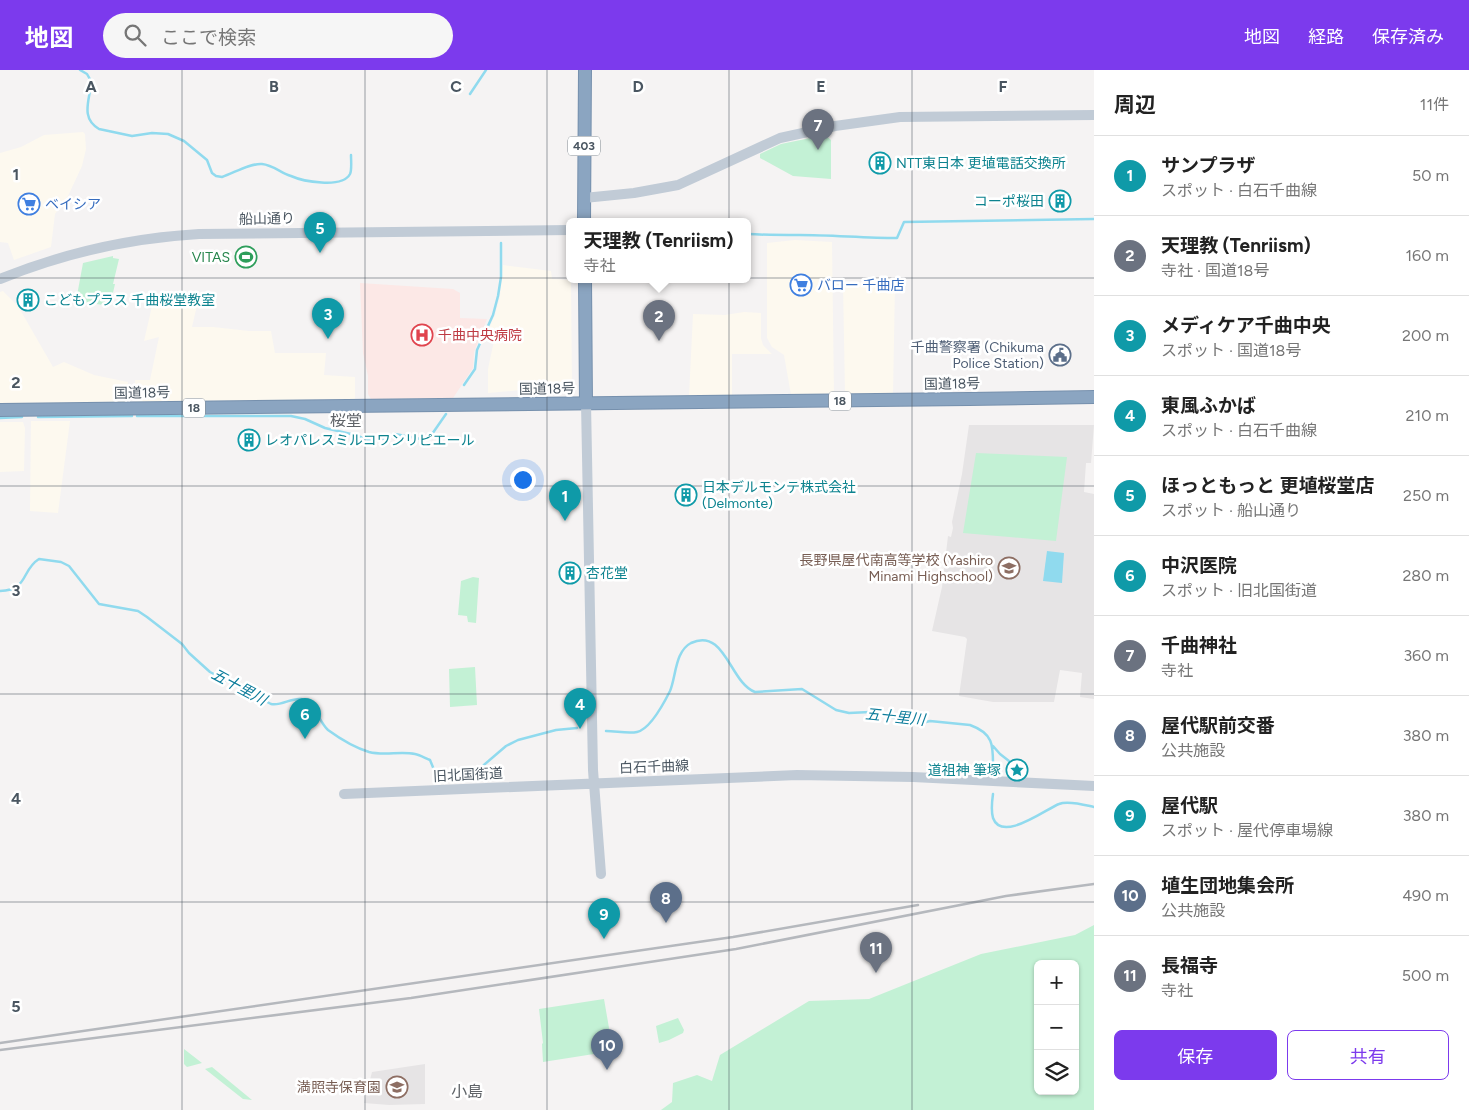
<!DOCTYPE html>
<html lang="ja">
<head>
<meta charset="utf-8">
<style>
  :root { --surface:#fff; --page:#f6f6f6; --text:#222; --muted:#767676; --line:#e0e0e0; --accent:#7c3aed }
  body { margin:0; font-family:Figtree,"Noto Sans JP",sans-serif; background:var(--page); color:var(--text) }
  .controls { position:absolute; right:15px; bottom:15px; display:grid; overflow:hidden; border-radius:8px; box-shadow:0 1px 4px #0004 }
  .controls button { width:45px; height:45px; display:grid; place-items:center; padding:0; border:0; border-bottom:1px solid var(--line); background:var(--surface); color:var(--text); font:25px sans-serif }
  .you { position:absolute; left:522px; top:409px; width:18px; height:18px; margin:-12px; border:4px solid #fff; border-radius:50%; background:#1a73e8; box-shadow:0 0 0 8px #1a73e833 }
  .badge { display:grid; place-items:center; width:32px; height:32px; border-radius:50%; background:var(--accent); color:#fff; font-size:16px; font-weight:700 }
  .pin { position:absolute; translate:-50% -41px; filter:drop-shadow(0 1px 2px #0008) }
  .pin::after { content:''; position:absolute; top:26px; width:18px; height:15px; background:inherit; clip-path:polygon(0 0,100% 0,50% 100%) }
  .popup { position:absolute; left:566px; top:148px; width:185px; height:65px; box-sizing:border-box; display:grid; place-content:center; border-radius:8px; background:var(--surface); filter:drop-shadow(0 1px 4px #0005); font-size:16px; white-space:nowrap; color:var(--muted) }
  .popup b { font-size:19px; color:var(--text) }
  .popup::after { content:''; position:absolute; left:50%; top:100%; margin-left:-10px; border:10px solid transparent; border-top-color:var(--surface) }
  .list { margin:0; padding:0; list-style:none }
  h2 { display:flex; justify-content:space-between; align-items:center; height:65px; margin:0; padding:0 20px; font-size:21px }
  h2 small { font-size:16px; font-weight:400; color:var(--muted) }
  .list li { display:grid; grid-template-columns:32px 1fr auto; gap:15px; align-items:center; box-sizing:border-box; height:80px; padding:0 20px; border-top:1px solid var(--line) }
  .list b { display:block; font-size:19px; white-space:nowrap }
  .list p { margin:0; font-size:16px; white-space:nowrap; color:var(--muted) }
  .list em { font-size:16px; font-style:normal; color:var(--muted) }
  .actions { display:flex; gap:10px; padding:15px 20px }
  .actions a { flex:1; padding:11px 0; border:1px solid var(--accent); border-radius:8px; text-align:center; font-size:18px; color:var(--accent) }
  .actions .main { background:var(--accent); color:#fff }
  .icon { flex:none; width:28px; height:28px; fill:none; stroke:currentColor; stroke-width:2; stroke-linecap:round; stroke-linejoin:round }
  .map { position:relative; flex:none; width:1094px; height:1040px; overflow:hidden }
  header { display:flex; align-items:center; gap:30px; box-sizing:border-box; height:70px; padding:0 25px; background:var(--accent); color:#fff }
  header strong { font-size:24px }
  nav { display:flex; gap:28px; margin-inline-start:auto; font-size:18px }
  .search { width:350px; height:45px; background:var(--page); display:flex; align-items:center; gap:12px; box-sizing:border-box; padding:0 18px; border-radius:28px; color:var(--muted); font-size:19px }
  main { display:flex }
  aside { flex:1; background:var(--surface) }
  .map>svg:first-child { display:block }
  .commercial { fill:#fdf9ef }
  .education { fill:#e6e4e5 }
  .medical { fill:#fce8e6 }
  .green { fill:#c3f1d5; fill-rule:evenodd }
  .water { fill:#90daee }
  .lines { fill:none; stroke-linecap:round; stroke-linejoin:round }
  .stream { stroke:#90daee; stroke-width:2.5 }
  .highway-casing { stroke:#7690ad; stroke-width:14 }
  .secondary { stroke:#c1cbd6; stroke-width:10 }
  .highway { stroke:#8ba5c1; stroke-width:12 }
  .rail { stroke:#b5b8bd; stroke-width:2.5 }
  .grid { fill:none; stroke:#4a5661; stroke-width:1; stroke-opacity:0.55 }
  .labels { text-anchor:middle; dominant-baseline:central; stroke-width:5; stroke-linejoin:round; paint-order:stroke }
  .shield { fill:#fff; stroke:#808990; stroke-width:1 }
  .shield-label { font-size:12px; font-weight:bold; fill:#4a5661 }
  .culture-label { font-size:14px; fill:#0d838f; stroke:#fff; text-anchor:start }
  .shop-label { font-size:14px; fill:#366cbe; stroke:#fff; text-anchor:start }
  .street-label { font-size:14px; fill:#4a5661; stroke:#fff }
  .leisure-label { font-size:14px; fill:#27864d; stroke:#fff; text-anchor:end }
  .health-label { font-size:14px; fill:#be3a42; stroke:#fff; text-anchor:start }
  .service-label { font-size:14px; fill:#4e5e75; stroke:#fff; text-anchor:end }
  .education-label { font-size:14px; fill:#785e54; stroke:#fff; text-anchor:end }
  .water-label { font-size:15px; font-style:italic; fill:#0c7c9b; stroke:#fff }
  .quarter-label { font-size:16px; fill:#5f6368; stroke:#fff }
  .grid-label { font-size:16px; text-anchor:middle; font-weight:bold; fill:#4a5661; stroke:#fff; stroke-width:5; stroke-linejoin:round; paint-order:stroke }
</style>
</head>
<body>
<header>
<strong>地図</strong>
<div class="search"><svg class="icon" aria-label="search" viewBox="0 0 24 24"><circle cx="10" cy="10" r="6"/><path d="M15 15l6 6"/></svg>ここで検索</div>
<nav><a>地図</a><a>経路</a><a>保存済み</a></nav>
</header>
<main>
<div class="map">
<svg width="1094" height="1040" viewBox="0 0 1094 1040">
  <rect width="100%" height="100%" fill="#f5f3f3"/>
  <!-- commercial -->
  <path class="commercial" d="M83,62l2,2 1,15 -4,17 -14,30 -13,18 -4,33 -37,13 -6,-17 -8,-1v-89l21,-6 23,-12z
    M795,170l37,2 2,153h-43l-7,-40 -12,-8 -5,-9v-95z
    M503,195l48,6 1,8 19,1 1,110 -38,-1 -46,4v-24l7,-33 -13,8 13,-29 5,-19z
    M843,213l52,1 -2,110h-48z
    M3,221l15,15 35,61 11,-5 30,13 34,7 -2,21 -126,1v-112z
    M155,223l10,2 23,-1 11,3 -7,30h21l36,4h22l4,22h51l-2,22 31,2v22l-220,3 -1,-3 1,-19h15l9,-43 -15,4z
    M744,242l17,1v25l2,7 9,9h-40v42h-43l4,-82 32,1z
    M31,351h39l-12,92 -28,-2z
    M0,352h23l2,6 -1,43 -24,1z"/>
  <!-- education -->
  <path class="education" d="M969,355h125l-3,38h-5l-2,29 10,2v205l-14,-2 2,-24 -22,-3 -6,32h-61l-34,-6 8,-57 -2,-2 -33,-6 10,-44 6,-51 3,1 2,-9 -1,-6 10,-48z
    M425,994v40l-36,1 -25,-2 8,-31z"/>
  <!-- medical -->
  <path class="medical" d="M360,213l93,6 7,4v25l27,1 -13,33 -1,16 -20,30 -82,1 -3,-5v-18l-5,-23z"/>
  <!-- green -->
  <path class="green" d="M825,65l6,5v39l-38,-3 -33,-18v-4l21,-10z
    M113,186v2l6,1 -6,25h2l-5,22 -34,-5 7,-38z
    M976,383l91,4 -11,84 -93,-8z
    M473,507l6,1 -3,45 -8,-1 -1,-6 -9,-1 3,-34z
    M475,597l2,38 -27,2 -1,-38z
    M1094,855v185h-433l11,-8 1,-19 24,-8 15,6 8,-26 89,-54 60,-2 112,-45 94,-19zM1038,894h37v127h-37z
    M604,929l9,52 -70,11 -1,-18 1,-1 -4,-34z
    M678,948l6,12 -1,3 -14,7 -10,3 -3,-17z
    M184,979l18,14 -15,4 -3,-3z
    M212,997l40,33 -9,-1 -38,-30z"/>
  <!-- water -->
  <path class="water" d="M1047,481l17,2 -2,30 -19,-2z"/>
  <g class="lines">
    <!-- stream -->
    <path class="stream" d="M80,0l7,4 4,7c0,17 -12,36 8,48l33,7 20,-3 16,1 16,7 23,19 5,13 4,3 6,1c12,-4 28,-14 40,-13 11,1 19,9 29,12 11,5 51,13 59,-2 2,-4 1,-13 1,-19
      M470,24l16,-24
      M748,164c17,1 34,1 51,1 33,0 65,3 98,3l7,-16 190,-3
      M464,315l11,-16 2,-19 16,-35 5,-19 3,-19v-34
      M137,346h154l14,3 20,9 30,7 16,6h5l19,-7 26,5 9,-2 16,-23
      M38,347l94,-1
      M0,348l22,-1
      M0,521c29,-1 21,-21 39,-32l22,3 8,4 30,38 39,7 9,6 35,27 7,9 21,19 61,32c11,2 19,-6 30,-5 13,2 18,23 27,31 11,8 28,18 41,22 15,4 31,-1 46,2 5,1 10,4 15,6l7,17 4,1 30,-2 35,-30 12,-6 38,-10 21,-2
      M606,661c10,0 22,3 31,1 13,-3 27,-29 33,-41 6,-14 5,-40 21,-48 34,-16 39,40 64,49l47,-3 34,21 13,3 21,-1 41,10 11,1 8,-2 40,4c25,9 23,22 23,45
      M993,676l7,8 9,7
      M1016,695l5,6
      M993,724c-1,7 -2,17 0,24 9,25 53,-9 66,-14 9,-4 26,1 35,3"/>
    <!-- highway casing -->
    <g class="highway-casing">
      <path id="highway" d="M584,152l1,-152
        M585,210l1,123
        M0,340l969,-11 125,-2"/>
    </g>
    <!-- secondary -->
    <path class="secondary" d="M584,128l50,-5 44,-8 102,-47 55,-12 65,-9 194,-2
      M0,209c64,-26 130,-41 199,-45l371,-4
      M586,333l7,367 8,104
      M344,724l453,-19 116,2 181,9"/>
    <!-- highway -->
    <use href="#highway" class="highway"/>
    <!-- rail -->
    <path class="rail" d="M0,973l733,-106 185,-32
      M0,980l411,-52 199,-30 126,-19 270,-53 88,-12"/>
  </g>
  <!-- grid -->
  <path class="grid" d="M182,0v1040M365,0v1040M547,0v1040M729,0v1040M912,0v1040M0,208h1094M0,416h1094M0,624h1094M0,832h1094"/>
  <!-- icons -->
  <defs>
    <g id="building-ring" transform="scale(1.125)"><circle r="9.5" fill="#fff" stroke="#0f9aa8" stroke-width="1.5"/><path d="M-4-6H4V6H1V3H-1V6H-4ZM-2.5-4.3h1.7v1.8h-1.7ZM.8-4.3h1.7v1.8H.8ZM-2.5-1h1.7V.8h-1.7ZM.8-1h1.7V.8H.8Z" fill="#0f9aa8"/></g>
    <g id="supermarket-ring" transform="scale(1.125)"><circle r="9.5" fill="#fff" stroke="#3f7fe0" stroke-width="1.5"/><path d="M-6-5.5h2.5l.6 2H6L4.5 2H-2.5L-4.4-4H-6ZM-1.5 3.2a1.3 1.3 0 1 0 .1 0ZM3 3.2a1.3 1.3 0 1 0 .1 0Z" fill="#3f7fe0"/></g>
    <g id="stadium-ring" transform="scale(1.125)"><circle r="9.5" fill="#fff" stroke="#2e9e5b" stroke-width="1.5"/><path d="M0-5a6.5 5 0 1 0 0 10a6.5 5 0 1 0 0-10ZM-3.5-1.8h7v3.6h-7Z" fill="#2e9e5b"/></g>
    <g id="hospital-ring" transform="scale(1.125)"><circle r="9.5" fill="#fff" stroke="#e0444e" stroke-width="1.5"/><path d="M-5-5h3v3.5h4V-5h3V5h-3V1.5h-4V5h-3Z" fill="#e0444e"/></g>
    <g id="civic-ring" transform="scale(1.125)"><circle r="9.5" fill="#fff" stroke="#5c6f8a" stroke-width="1.5"/><path d="M-.6-6.5H3V-4.5H.6V-3L4-1V1h2V6H-6V1h2V-1L-.6-3ZM-1.2 2.5V6h2.4V2.5Z" fill="#5c6f8a"/></g>
    <g id="school-ring" transform="scale(1.125)"><circle r="9.5" fill="#fff" stroke="#8d6e63" stroke-width="1.5"/><path d="M0-5L7-2L0 1L-7-2ZM-4 1L0 2.5L4 1V4Q0 6-4 4Z" fill="#8d6e63"/></g>
    <g id="sight-ring" transform="scale(1.125)"><circle r="9.5" fill="#fff" stroke="#0f9aa8" stroke-width="1.5"/><path d="M0-6L1.8-2.2L6-1.7L2.9 1.2L3.7 5.4L0 3.3L-3.7 5.4L-2.9 1.2L-6-1.7L-1.8-2.2Z" fill="#0f9aa8"/></g>
  </defs>
  <g fill-rule="evenodd">
    <use href="#building-ring" x="880" y="93"/>
    <use href="#building-ring" x="1060" y="131"/>
    <use href="#supermarket-ring" x="29" y="134"/>
    <use href="#stadium-ring" x="246" y="187"/>
    <use href="#supermarket-ring" x="801" y="215"/>
    <use href="#building-ring" x="28" y="230"/>
    <use href="#hospital-ring" x="422" y="265"/>
    <use href="#civic-ring" x="1060" y="285"/>
    <use href="#building-ring" x="249" y="370"/>
    <use href="#building-ring" x="686" y="425"/>
    <use href="#school-ring" x="1009" y="498"/>
    <use href="#building-ring" x="570" y="503"/>
    <use href="#sight-ring" x="1017" y="700"/>
    <use href="#school-ring" x="397" y="1017"/>
  </g>
  <g class="labels">
    <!-- shield labels -->
    <g class="shield">
      <rect x="568" y="66.5" width="32" height="19" rx="4"/>
      <rect x="829" y="321.5" width="22" height="19" rx="4"/>
      <rect x="183" y="328.5" width="22" height="19" rx="4"/>
    </g>
    <g class="shield-label">
      <text x="584" y="76">403</text>
      <text x="840" y="331">18</text>
      <text x="194" y="338">18</text>
    </g>
    <!-- culture labels -->
    <g class="culture-label">
      <text x="896" y="93">NTT東日本 更埴電話交換所</text>
      <text x="1044" y="131" text-anchor="end">コーポ桜田</text>
      <text x="44" y="230">こどもプラス 千曲桜堂教室</text>
      <text x="265" y="370">レオパレスミルコワンリピエール</text>
      <text x="702" y="417">日本デルモンテ株式会社<tspan x="702" dy="16">(Delmonte)</tspan></text>
      <text x="586" y="503">杏花堂</text>
      <text x="1001" y="700" text-anchor="end">道祖神 筆塚</text>
    </g>
    <!-- shop labels -->
    <g class="shop-label">
      <text x="45" y="134">ベイシア</text>
      <text x="817" y="215">バロー 千曲店</text>
    </g>
    <!-- street labels -->
    <g class="street-label">
      <text transform="translate(267 149) rotate(-1)">船山通り</text>
      <text transform="translate(952 314) rotate(-1)">国道18号</text>
      <text transform="translate(547 319) rotate(-1)">国道18号</text>
      <text transform="translate(142 323) rotate(-1)">国道18号</text>
      <text transform="translate(654 697) rotate(-2)">白石千曲線</text>
      <text transform="translate(468 705) rotate(-3)">旧北国街道</text>
    </g>
    <!-- leisure labels -->
    <g class="leisure-label">
      <text x="230" y="187">VITAS</text>
    </g>
    <!-- health labels -->
    <g class="health-label">
      <text x="438" y="265">千曲中央病院</text>
    </g>
    <!-- service labels -->
    <g class="service-label">
      <text x="1044" y="277">千曲警察署 (Chikuma<tspan x="1044" dy="16">Police Station)</tspan></text>
    </g>
    <!-- education labels -->
    <g class="education-label">
      <text x="993" y="490">長野県屋代南高等学校 (Yashiro<tspan x="993" dy="16">Minami Highschool)</tspan></text>
      <text x="381" y="1017">満照寺保育園</text>
    </g>
    <!-- water labels -->
    <g class="water-label">
      <text transform="translate(239 617) rotate(28)">五十里川</text>
      <text transform="translate(895 647) rotate(6)">五十里川</text>
    </g>
    <!-- quarter labels -->
    <g class="quarter-label">
      <text x="346" y="350">桜堂</text>
      <text x="467" y="1021">小島</text>
    </g>
  </g>
  <g class="grid-label">
    <text x="91" y="22">A</text>
    <text x="274" y="22">B</text>
    <text x="456" y="22">C</text>
    <text x="638" y="22">D</text>
    <text x="821" y="22">E</text>
    <text x="1003" y="22">F</text>
    <text x="16" y="110">1</text>
    <text x="16" y="318">2</text>
    <text x="16" y="526">3</text>
    <text x="16" y="734">4</text>
    <text x="16" y="942">5</text>
  </g>
</svg>
<div class="controls">
<button>+</button>
<button>−</button>
<button><svg class="icon" aria-label="layers" viewBox="0 0 24 24"><path d="M12 4l9 5-9 5-9-5zM3 14l9 5 9-5"/></svg></button>
</div>
<div class="you"></div>
<div class="pin badge" style="left:565px;top:451px;background:#0f9aa8">1</div>
<div class="pin badge" style="left:659px;top:271px;background:#6b7280">2</div>
<div class="popup"><b>天理教 (Tenriism)</b>寺社</div>
<div class="pin badge" style="left:328px;top:269px;background:#0f9aa8">3</div>
<div class="pin badge" style="left:580px;top:659px;background:#0f9aa8">4</div>
<div class="pin badge" style="left:320px;top:183px;background:#0f9aa8">5</div>
<div class="pin badge" style="left:305px;top:669px;background:#0f9aa8">6</div>
<div class="pin badge" style="left:818px;top:80px;background:#6b7280">7</div>
<div class="pin badge" style="left:666px;top:853px;background:#5c6f8a">8</div>
<div class="pin badge" style="left:604px;top:869px;background:#0f9aa8">9</div>
<div class="pin badge" style="left:607px;top:1000px;background:#5c6f8a">10</div>
<div class="pin badge" style="left:876px;top:903px;background:#6b7280">11</div>
</div>
<aside>
<h2>周辺<small>11件</small></h2>
<ul class="list">
<li><span class="badge" style="background:#0f9aa8">1</span><div><b>サンプラザ</b><p>スポット · 白石千曲線</p></div><em>50 m</em></li>
<li><span class="badge" style="background:#6b7280">2</span><div><b>天理教 (Tenriism)</b><p>寺社 · 国道18号</p></div><em>160 m</em></li>
<li><span class="badge" style="background:#0f9aa8">3</span><div><b>メディケア千曲中央</b><p>スポット · 国道18号</p></div><em>200 m</em></li>
<li><span class="badge" style="background:#0f9aa8">4</span><div><b>東風ふかば</b><p>スポット · 白石千曲線</p></div><em>210 m</em></li>
<li><span class="badge" style="background:#0f9aa8">5</span><div><b>ほっともっと 更埴桜堂店</b><p>スポット · 船山通り</p></div><em>250 m</em></li>
<li><span class="badge" style="background:#0f9aa8">6</span><div><b>中沢医院</b><p>スポット · 旧北国街道</p></div><em>280 m</em></li>
<li><span class="badge" style="background:#6b7280">7</span><div><b>千曲神社</b><p>寺社</p></div><em>360 m</em></li>
<li><span class="badge" style="background:#5c6f8a">8</span><div><b>屋代駅前交番</b><p>公共施設</p></div><em>380 m</em></li>
<li><span class="badge" style="background:#0f9aa8">9</span><div><b>屋代駅</b><p>スポット · 屋代停車場線</p></div><em>380 m</em></li>
<li><span class="badge" style="background:#5c6f8a">10</span><div><b>埴生団地集会所</b><p>公共施設</p></div><em>490 m</em></li>
<li><span class="badge" style="background:#6b7280">11</span><div><b>長福寺</b><p>寺社</p></div><em>500 m</em></li>
</ul>
<div class="actions"><a class="main">保存</a><a>共有</a></div>
</aside>
</main>
</body>
</html>
